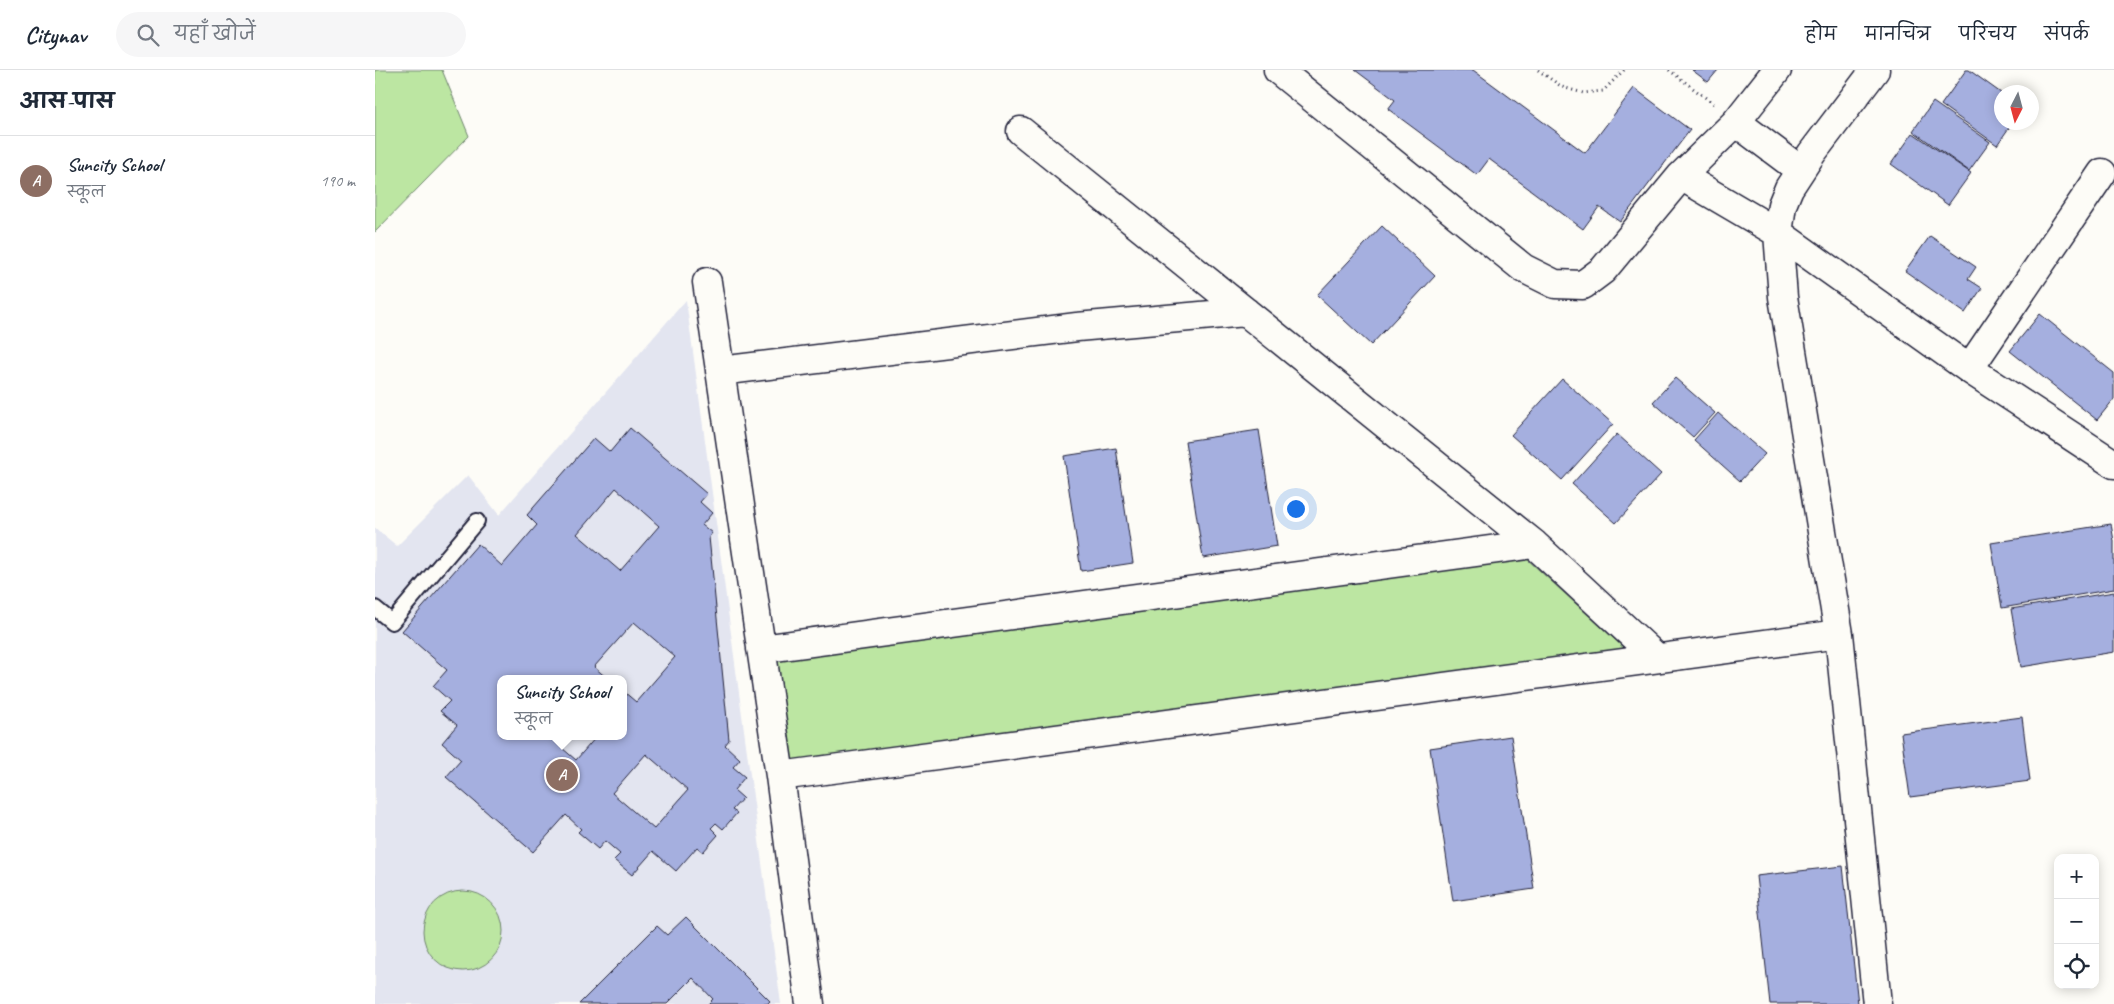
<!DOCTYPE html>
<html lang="hi">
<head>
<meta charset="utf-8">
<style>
  :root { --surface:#fff; --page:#f6f6f7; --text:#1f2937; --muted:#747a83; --line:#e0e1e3; --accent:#1f6fb2 }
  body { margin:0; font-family:Caveat,"Playpen Sans Deva",sans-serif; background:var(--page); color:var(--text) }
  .controls { position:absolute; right:15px; bottom:15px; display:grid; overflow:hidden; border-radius:10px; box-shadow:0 2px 12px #0003 }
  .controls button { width:45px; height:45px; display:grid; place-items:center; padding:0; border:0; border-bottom:1px solid var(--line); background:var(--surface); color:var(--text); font:25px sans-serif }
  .compass { position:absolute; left:1619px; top:15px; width:45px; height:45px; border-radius:50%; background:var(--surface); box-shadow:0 2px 12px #0003; rotate:186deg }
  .you { position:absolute; left:920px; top:438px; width:18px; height:18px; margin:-12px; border:4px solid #fff; border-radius:50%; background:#1a73e8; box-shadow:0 0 0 8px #1a73e833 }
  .badge { display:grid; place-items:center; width:32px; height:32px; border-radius:50%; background:var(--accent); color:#fff; font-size:16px; font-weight:700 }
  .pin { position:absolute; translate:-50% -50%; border:2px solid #fff; box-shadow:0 1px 5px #0006 }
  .popup { position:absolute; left:122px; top:605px; width:130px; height:65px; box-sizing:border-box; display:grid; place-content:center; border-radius:10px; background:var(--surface); filter:drop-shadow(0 1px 4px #0005); font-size:16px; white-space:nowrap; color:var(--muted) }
  .popup b { font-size:19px; color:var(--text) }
  .popup::after { content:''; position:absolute; left:50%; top:100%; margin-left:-10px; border:10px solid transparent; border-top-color:var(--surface) }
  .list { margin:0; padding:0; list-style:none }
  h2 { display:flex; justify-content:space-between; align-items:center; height:65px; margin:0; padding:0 20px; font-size:21px }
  h2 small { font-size:16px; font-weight:400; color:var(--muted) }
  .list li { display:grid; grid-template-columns:32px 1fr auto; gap:15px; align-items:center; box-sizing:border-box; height:90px; padding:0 20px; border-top:1px solid var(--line) }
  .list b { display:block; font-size:19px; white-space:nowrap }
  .list p { margin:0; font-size:16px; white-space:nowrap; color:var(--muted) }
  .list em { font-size:16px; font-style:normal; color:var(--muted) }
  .icon { flex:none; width:28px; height:28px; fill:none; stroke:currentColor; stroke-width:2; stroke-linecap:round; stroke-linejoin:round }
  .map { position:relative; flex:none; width:1739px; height:934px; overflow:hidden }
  header { display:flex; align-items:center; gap:30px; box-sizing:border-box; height:70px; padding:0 25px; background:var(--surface); border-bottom:1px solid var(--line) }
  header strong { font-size:24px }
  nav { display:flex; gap:28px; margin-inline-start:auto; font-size:18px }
  .search { width:350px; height:45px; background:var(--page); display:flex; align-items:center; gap:12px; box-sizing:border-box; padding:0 18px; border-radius:28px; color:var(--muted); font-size:19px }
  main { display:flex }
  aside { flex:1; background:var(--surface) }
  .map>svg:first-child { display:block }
  .built { fill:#e3e5f0; fill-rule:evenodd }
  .green { fill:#bce6a2; stroke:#6f846e }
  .building { fill:#a5afdf; stroke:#22223b; fill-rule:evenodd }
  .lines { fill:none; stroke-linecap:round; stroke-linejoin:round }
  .service-casing { stroke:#22223b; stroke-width:18 }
  .minor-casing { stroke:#22223b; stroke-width:31 }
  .path { stroke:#22223b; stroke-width:3; stroke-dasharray:1 4; stroke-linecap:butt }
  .service { stroke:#fdfcf7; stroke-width:14 }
  .minor { stroke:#fdfcf7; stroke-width:28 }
</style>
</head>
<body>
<header>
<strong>Citynav</strong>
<div class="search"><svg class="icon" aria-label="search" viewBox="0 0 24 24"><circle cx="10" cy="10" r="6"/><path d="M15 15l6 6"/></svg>यहाँ खोजें</div>
<nav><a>होम</a><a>मानचित्र</a><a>परिचय</a><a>संपर्क</a></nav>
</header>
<main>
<aside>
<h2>आस-पास<small></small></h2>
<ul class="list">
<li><span class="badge" style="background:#8d6e63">A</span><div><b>Suncity School</b><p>स्कूल</p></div><em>190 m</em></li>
</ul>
</aside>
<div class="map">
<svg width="1739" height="934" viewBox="0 0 1739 934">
  <rect width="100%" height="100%" fill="#fdfcf7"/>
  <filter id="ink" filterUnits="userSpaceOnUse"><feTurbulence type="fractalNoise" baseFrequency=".02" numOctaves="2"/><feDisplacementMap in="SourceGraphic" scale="10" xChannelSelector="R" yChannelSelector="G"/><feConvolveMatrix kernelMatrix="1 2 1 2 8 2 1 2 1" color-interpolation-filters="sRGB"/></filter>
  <g filter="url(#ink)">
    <!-- built -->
    <path class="built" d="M311,230l95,704h-406v-476l22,18 71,-71 31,40zM126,609h122v57h-122z"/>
    <!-- green -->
    <path class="green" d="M0,0h67l27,66 -94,96z
      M1152,489l98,90 -836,114 -14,-105z
      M48 861a40 40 0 1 1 80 0a40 40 0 1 1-80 0Z"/>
    <!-- building -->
    <path class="building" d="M980,0h118l112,83 49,-65 56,42 -70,92 -21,-15 -16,22 -94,-70 -12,16 -89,-66 7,-9z
      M1317,0h26l-10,12z
      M1591,0h3l32,23v29h12l-16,23 -56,-40z
      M1558,32l57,40 -21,29 -56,-40z
      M1538,63l58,40 -23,32 -57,-41z
      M1007,156l53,50 -64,69 -54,-50z
      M1555,166l46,31 -8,12 14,9 -17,25 -60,-42z
      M1665,244l74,59v26l-17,21 -87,-69z
      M1300,308l40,35 -22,24 -40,-35z
      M1187,309l51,45 -51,56 -51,-45z
      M1343,343l47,41 -25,27 -46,-41z
      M255,358l77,66 -7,8 12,11 -10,12 10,8 -3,4 20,203 -4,5 15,14 -7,8 12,10 -11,13 9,8 -11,12 5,3 -14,16 -7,-6 -5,5 7,7 -15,17 -6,-5 -21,24 -23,-20 -21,24 -18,-15 6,-6 -15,-13 -7,8 -20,-17 3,-3 -15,-14 -33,37 -87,-75 15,-17 -19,-17 15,-18 -17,-14 10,-10 -17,-15 14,-16 -45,-39 76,-87 24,22 35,-41 -10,-10 67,-77 16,14zM241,418l43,38 -39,45 -43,-37zM259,552l41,35 -39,45 -13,-11v45h-26l-21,24 -28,-24h-47v-57h107l-14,-12zM271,684l42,36 -34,39 -42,-36z
      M884,360l18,116 -74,12 -18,-117z
      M1242,364l44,40 -45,49 -44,-39z
      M741,378l17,115 -52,8 -17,-115z
      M1736,454l3,17v48l-112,19 -11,-65z
      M1739,522v60l-93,15 -10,-58z
      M1647,647l8,64 -120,16 -9,-64z
      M1136,666l23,153 -81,12 -23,-153z
      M1468,796l15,138h-88l-14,-128z
      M311,847l84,84 -3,3h-59l5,-5 -20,-21 -26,26h-88l78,-78 10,9z"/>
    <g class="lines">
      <!-- service casing -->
      <g class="service-casing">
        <path id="service" d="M0,538l17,14 85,-101"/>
      </g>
      <!-- minor casing -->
      <g class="minor-casing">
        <path id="minor" d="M903,0l245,198 32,16 28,1 20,-15 78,-94 55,-54 41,-52
          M1500,0l-63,83 -23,35 -7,17 -4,28 5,64 56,337 38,370
          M1361,52l64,48
          M646,61l513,413 123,114
          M1306,106l97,57 191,136 145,95
          M332,212l73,494 30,228
          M1594,299l133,-196
          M345,301l357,-44 169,-15
          M386,579l773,-105
          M405,706l1059,-142"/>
      </g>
      <!-- path -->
      <path class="path" d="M1163,0l24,17 21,6 20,-2 21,-21
        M1294,0l45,34"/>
      <!-- service -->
      <use href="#service" class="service"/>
      <!-- minor -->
      <use href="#minor" class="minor"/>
    </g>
  </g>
</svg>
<div class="controls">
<button>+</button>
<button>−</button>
<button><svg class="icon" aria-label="locate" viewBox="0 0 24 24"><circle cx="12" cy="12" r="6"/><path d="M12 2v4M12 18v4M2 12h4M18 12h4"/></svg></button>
</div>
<svg class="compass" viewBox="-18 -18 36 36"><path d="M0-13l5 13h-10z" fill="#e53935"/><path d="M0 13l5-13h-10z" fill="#747a83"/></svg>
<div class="you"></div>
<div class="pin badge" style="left:187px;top:705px;background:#8d6e63">A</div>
<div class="popup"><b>Suncity School</b>स्कूल</div>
</div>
</main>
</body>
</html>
